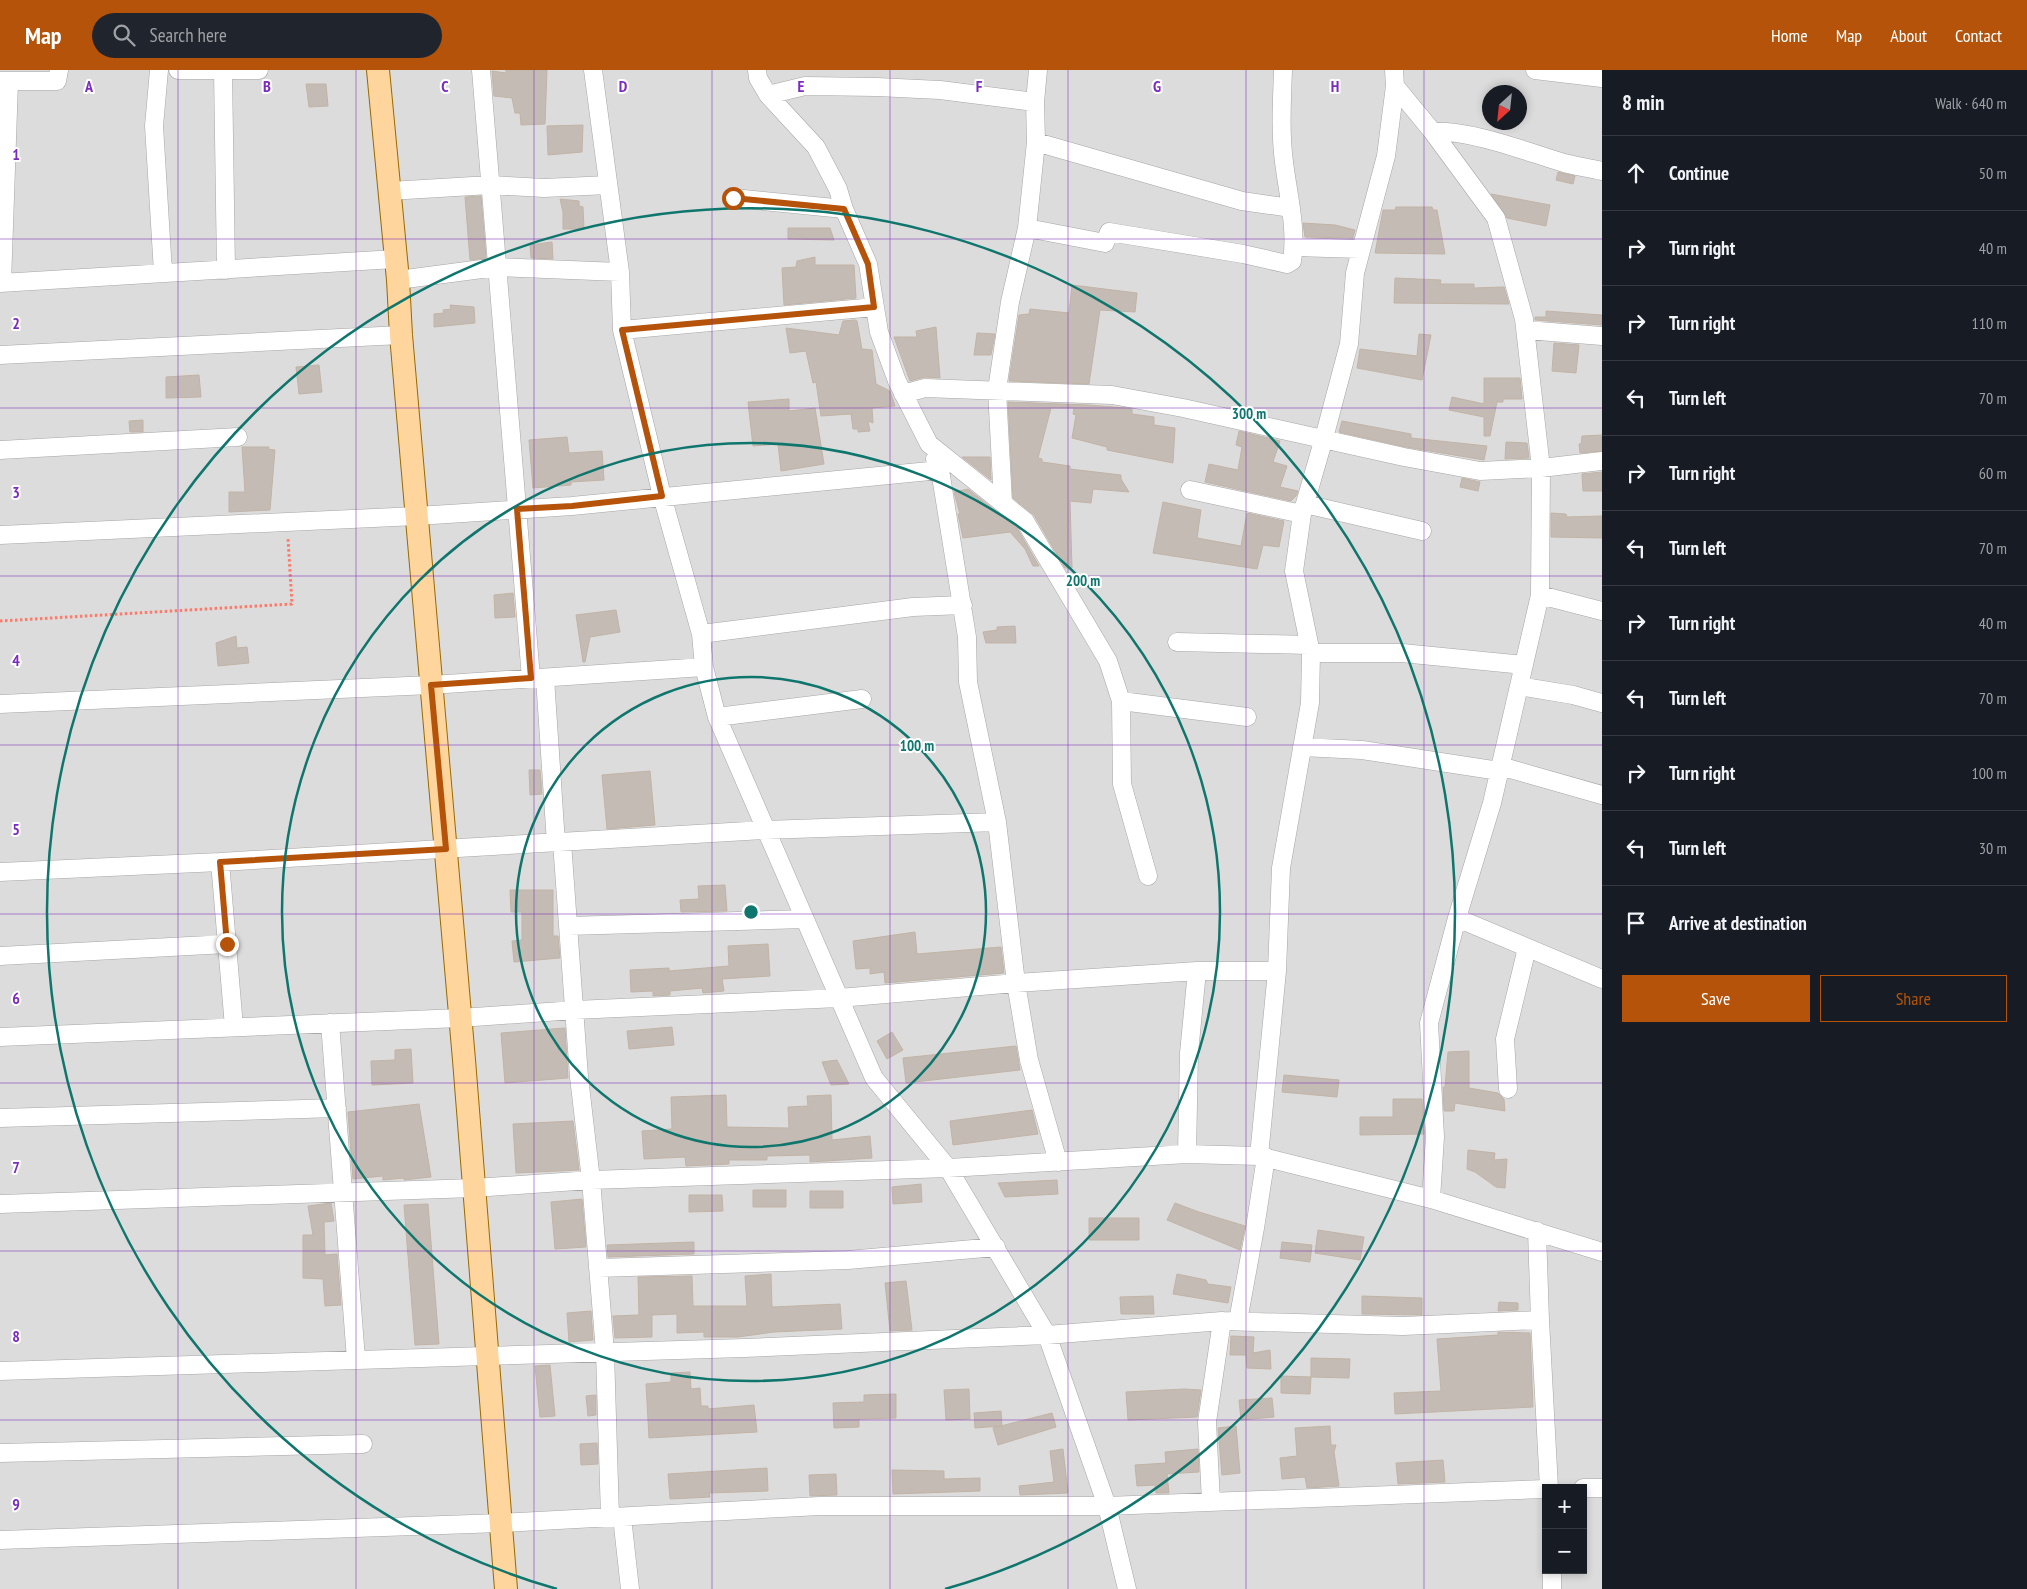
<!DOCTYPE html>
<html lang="en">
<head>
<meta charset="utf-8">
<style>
  :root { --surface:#171b24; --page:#20242c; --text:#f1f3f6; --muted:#9ea1a6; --line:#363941; --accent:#b45309 }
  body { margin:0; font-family:"PT Sans Narrow",sans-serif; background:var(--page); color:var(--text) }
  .controls { position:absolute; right:15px; bottom:15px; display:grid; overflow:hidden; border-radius:0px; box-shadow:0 2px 8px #0003 }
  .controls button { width:45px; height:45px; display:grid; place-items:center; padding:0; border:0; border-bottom:1px solid var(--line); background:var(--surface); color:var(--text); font:25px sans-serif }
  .compass { position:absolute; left:1482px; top:15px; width:45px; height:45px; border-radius:50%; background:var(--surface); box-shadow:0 2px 8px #0003; rotate:207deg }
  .stop { position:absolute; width:15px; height:15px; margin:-11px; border:4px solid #b45309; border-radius:50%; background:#fff }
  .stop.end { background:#b45309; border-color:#fff; box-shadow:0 1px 5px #0008 }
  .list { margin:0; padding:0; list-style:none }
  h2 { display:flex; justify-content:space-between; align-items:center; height:65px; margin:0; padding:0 20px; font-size:21px }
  h2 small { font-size:16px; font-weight:400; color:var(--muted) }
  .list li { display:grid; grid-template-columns:32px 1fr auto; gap:15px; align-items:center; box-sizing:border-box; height:75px; padding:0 20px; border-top:1px solid var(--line) }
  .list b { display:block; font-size:19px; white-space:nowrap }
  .list em { font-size:16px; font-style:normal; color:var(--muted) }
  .actions { display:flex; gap:10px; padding:15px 20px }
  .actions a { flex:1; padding:11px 0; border:1px solid var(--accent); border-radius:0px; text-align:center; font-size:18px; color:var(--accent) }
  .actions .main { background:var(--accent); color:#fff }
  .icon { flex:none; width:28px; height:28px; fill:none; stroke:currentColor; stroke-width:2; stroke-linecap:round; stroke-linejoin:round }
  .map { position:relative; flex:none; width:1602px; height:1519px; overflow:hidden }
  header { display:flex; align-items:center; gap:30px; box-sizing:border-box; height:70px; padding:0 25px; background:var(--accent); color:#fff }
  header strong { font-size:24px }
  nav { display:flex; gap:28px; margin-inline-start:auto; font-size:18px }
  .search { width:350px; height:45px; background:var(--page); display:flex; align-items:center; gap:12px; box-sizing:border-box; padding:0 18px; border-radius:28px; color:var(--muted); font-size:19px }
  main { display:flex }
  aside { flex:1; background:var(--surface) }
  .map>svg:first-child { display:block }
  .residential { fill:#dddcdc; fill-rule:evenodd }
  .building { fill:#c4bcb4; stroke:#c2b3a6 }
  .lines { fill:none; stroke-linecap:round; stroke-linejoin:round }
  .minor-casing { stroke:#a6a6a6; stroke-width:19 }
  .major-casing { stroke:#996900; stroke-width:24 }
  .path { stroke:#fc7a69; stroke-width:3; stroke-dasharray:2.5 2.5; stroke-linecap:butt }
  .minor { stroke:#fff; stroke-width:18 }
  .major { stroke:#fed59c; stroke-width:22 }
  .route { stroke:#b45309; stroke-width:6 }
  .grid { fill:none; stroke:#7b2cbf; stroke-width:1; stroke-opacity:0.55 }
  .ring { fill:none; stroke:#0f766e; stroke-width:2.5 }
  .grid-label { font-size:16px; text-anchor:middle; font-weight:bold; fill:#7b2cbf; stroke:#fff; stroke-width:4; stroke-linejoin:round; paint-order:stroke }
  .centre { fill:#0f766e; stroke:#fff; stroke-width:2.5 }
  .ring-label { font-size:15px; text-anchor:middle; font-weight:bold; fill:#0f766e; stroke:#fff; stroke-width:4; stroke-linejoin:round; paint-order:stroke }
</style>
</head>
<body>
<header>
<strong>Map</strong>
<div class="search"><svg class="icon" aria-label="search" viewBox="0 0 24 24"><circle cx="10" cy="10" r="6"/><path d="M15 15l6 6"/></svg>Search here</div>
<nav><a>Home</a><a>Map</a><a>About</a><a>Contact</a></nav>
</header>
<main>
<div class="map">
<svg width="1602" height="1519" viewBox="0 0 1602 1519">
  <rect width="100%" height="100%" fill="#f0ece4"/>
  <!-- residential -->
  <path class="residential" d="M0,0h1602v1519h-1602zM1490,22h30v30h-30zM1546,1418h37v82h-37z"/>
  <!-- building -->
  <path class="building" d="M506,0h41l-2,54 -24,1 -1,-12h-5l-3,-15 -18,-2 -2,-25 14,2z
    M306,14h20l2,22 -19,1z
    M583,55l-1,27 -34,3 -1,-29z
    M1558,102l17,4 -2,8 -17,-4z
    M1491,124l59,11 -4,21 -39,-8z
    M481,126l5,62 -16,2 -5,-63z
    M560,129l19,2v5l4,1 1,22h-21v-17z
    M1396,137h36l1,3h4l8,44 -70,-1 8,-43h12z
    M1303,153l32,2 20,5 -2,8 -48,-1z
    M788,158h42l4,12 -46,-1z
    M552,172l1,17 -22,-1 -1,-13z
    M815,187v8h39l2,33 -72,7 -2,-37 14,-1 1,-6z
    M1395,208l46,2 -1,4h34v4l30,-1 5,17 -115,-1z
    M1072,215l65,8 -2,19 -35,-2 -11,74 -80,-3 10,-66 10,-1 1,-5 39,4z
    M450,235l24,2 1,16 -41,4v-13l10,-1 -1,-3 8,-1z
    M1546,241l56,4v10l-67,-5v-3h11z
    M855,250l2,1 5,28 10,1 4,34 14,7 5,15 -23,2 1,15 -5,-2 2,10 -12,1v-3h-5l-2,-15 -30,2 -5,-34 -3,1 -7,-32 -16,2 -4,-25 53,7 4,-14z
    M936,257l4,51 -15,-1 -15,4 -16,-44h23l-1,-6z
    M977,263l18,1 -4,21h-17z
    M1419,264l12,1 -9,45 -65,-12 3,-19 57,7z
    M1554,273l25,2 -3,28 -24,-2z
    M319,295l3,27 -23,2 -3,-27z
    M199,305l2,22 -35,1v-21z
    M1484,308h36l2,21h-19v3h-6l-7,34h-6v-19l-35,-7 3,-13 32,7z
    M789,329v12l26,-3 9,56 -43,7 -3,-27 -25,2 -5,-44z
    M1008,332l80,3 38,3 6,1v5l22,3v8l21,3 -2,35 -66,-13v-3l-35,-9 4,-23 -3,-1 1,-6h-23l-13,50 4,1v3l28,4v3l51,6v4l8,13 -36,-3 -2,14 -21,-2 2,67h-7l-31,-53 -21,-17z
    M143,350v12h-13l-1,-11z
    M1342,351l69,13v4l76,8 -3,14 -78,-13 -67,-15z
    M1239,361l41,10 -7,21 14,4 -7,21 18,4 -2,5 -5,5 -86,-19 4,-18 29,6 4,-23 -6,-2z
    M1602,365v16l-22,2 -1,-9h2l1,-8z
    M567,367l2,16 33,-2 2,29 -33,2v3l-38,3 -4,-48z
    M1506,372l21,1 2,15 -24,1z
    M242,377h27l-1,2 7,1 -5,60 -41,2v-20h16z
    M962,387h28l1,23z
    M1602,402v19h-19l-1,-17z
    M1462,408l18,4 -2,9 -18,-4z
    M968,419l49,39 22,38h-6l-8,-17 -15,-17 -47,6 -5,-24h2l-6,-22z
    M1163,432l38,8 -4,28 44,8 6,-33 37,8 -5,26 -16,-2 -6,24 -104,-16z
    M1551,443l15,1 1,3 35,-1v22l-51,-1z
    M513,523l2,24 -20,1 -1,-23z
    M616,540l4,22 -30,5 -5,25h-2l-7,-47z
    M1015,556l1,17h-30l-3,-11 14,-2v-3z
    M236,566l1,12 10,-1 2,16 -31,3 -2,-23z
    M529,700h11l2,24 -12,1z
    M650,701l5,54 -48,4 -5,-54z
    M725,815l2,26 -46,1 -1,-12 19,-1 -1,-13z
    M510,820h43v46h5l2,22 -46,4 -2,-21 10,-1v-28h-11z
    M915,862l2,22 84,-7 3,26 -119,10 -1,-11 -14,2v-6l-14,1 -3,-28z
    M768,874l2,32 -48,3 2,12 -21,2 -1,-5 -32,3v4l-17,1v-5l-22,1 -1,-22 39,-2v3l60,-5 -1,-20z
    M672,957l2,18 -45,4 -2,-18z
    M565,958l3,50 -63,5 -4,-50z
    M892,962l11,18 -16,9 -10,-18z
    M1016,976l4,24 -114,13 -3,-25z
    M411,979l2,34 -41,2 -1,-24 24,-1v-10z
    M1469,981v37l29,5 6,6 1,12 -50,-8 -1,8h-10l-1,-24h2l3,-35z
    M837,990l12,24 -18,1 -9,-23z
    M1284,1005l55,5 -2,17 -55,-5z
    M726,1025l1,32 62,1 -1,-21 20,-1 -1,-10 24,-1 1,45 38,-4 2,22 -62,4v-7l-43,1v4h-38v4l-43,2 -1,-9 -41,2 -2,-28 30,-2 -1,-32z
    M1393,1029h29l2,35 -64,1v-18h33z
    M419,1034l12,73 -27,3v-2l-21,2v-4l-30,3 -5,-67z
    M1032,1040l6,24 -85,11 -3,-24z
    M573,1051l6,49 -63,3 -3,-49z
    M1468,1080l27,3 -1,7 13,-1 -2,29 -9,-1 -21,-15 -8,-3z
    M1057,1110l1,14 -53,3 -7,-14z
    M921,1114l1,18 -29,2 -1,-17z
    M753,1120h33v17h-33z
    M810,1121h33v17h-33z
    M689,1125h33l1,16 -34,1z
    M582,1129l4,48 -31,2 -4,-47z
    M331,1133l3,18 -10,1 1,33 12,-1 4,51 -16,1 -2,-27 -20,-1v-43h10l-5,-29z
    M1175,1133l24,9 46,14 -5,24 -73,-30z
    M428,1134l11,140 -24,1 -11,-140z
    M1089,1148h50v22h-50z
    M1318,1160l46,7 -4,23 -45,-7z
    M694,1172v12l-86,3 -1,-12z
    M1282,1172l30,3 -2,17 -30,-4z
    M771,1204l1,33 68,-3 2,25 -68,3 -36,5h-34v-5l-27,1v-19l-25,1v22l-37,1 -2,-22 26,-1 -1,-38 54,-1 1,30h54l-2,-30z
    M1177,1204l29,6 2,4 23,3 -3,16 -55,-9z
    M906,1211l6,49 -22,1 -5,-48z
    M1153,1226l1,18h-33l-1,-17z
    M1362,1226l60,2v17l-60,-1z
    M1499,1232l19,1v7l-20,1z
    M591,1241l2,29 -24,2 -2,-29z
    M1498,1262l32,1 3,74 -138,7 -1,-21 47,-2 -4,-52 61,-4z
    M1231,1266l23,1 -1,16 17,-3 1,19 -24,-1 -1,-13h-16z
    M1311,1288l39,1 -1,19 -38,-1z
    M550,1295l5,51 -15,1 -5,-51z
    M690,1302l1,17 9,-1 1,18h7v3l46,-4 3,27 -108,6 -3,-54 25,-2v-9z
    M1281,1306l30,1 -1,17 -29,-1z
    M969,1319l1,30 -24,1 -2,-30z
    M1184,1319l17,1 -4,27 -69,3 -2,-28z
    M896,1324v24l-37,1v8l-25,1 -1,-25 31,-1v-7z
    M596,1325v20l-8,1 -2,-20z
    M1272,1328l2,19 -33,3 -2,-20z
    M1001,1341l1,15 -27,2 -1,-15z
    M1052,1343l4,14 -58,18 -5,-17z
    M1236,1356l4,47 -18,2 -4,-47z
    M1330,1356l1,19h5l-2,7 5,34 -32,2 -2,-11 -23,2 -2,-21 17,-2 -2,-28z
    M597,1373l1,21 -17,1 -1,-21z
    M1063,1379l5,44 -48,2 -1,-9 35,-4 -4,-31z
    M1198,1379l1,23 -32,2 2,19h-13l-1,-8 -18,1 -2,-21 31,-2 -1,-11z
    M1443,1390l2,22 -47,2 -2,-21z
    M767,1398l1,23 -59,2 1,4 -40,2 -2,-25z
    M892,1400l52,1v8l36,-1v13l-87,3z
    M836,1404l1,21 -27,1 -1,-21z"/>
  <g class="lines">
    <!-- minor casing -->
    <g class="minor-casing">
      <path id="minor" d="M159,0l-5,56 9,146
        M178,0h81
        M223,0l3,200
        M481,0l50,608
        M593,0l27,202 2,58 40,166 39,138 3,33 13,50 157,361 74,90 99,167 60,171 20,83
        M757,0l1,8 10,17 48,52 22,42 6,20 24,55 11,68 18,49 32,63 96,77 83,140 13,40 1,83 26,92
        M1394,0l1,16 37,45 64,87 28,101 17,149 -1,127 -48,208 -35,115 -28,105 6,114 -4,62
        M1535,0l67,8
        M0,11h57l2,-11
        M768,25l37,-9 72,1 63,3 95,12
        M1432,61c46,1 89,19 132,32 12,3 25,5 38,8
        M1036,72l206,59 49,7
        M389,121l101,-6 54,3 64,-3
        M733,128l111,11
        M1027,158l78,15 4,-11 134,22 44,10 5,-3c5,-33 -4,-66 -8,-99 -4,-30 -2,-62 -1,-92
        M1294,177l67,2
        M398,210l99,-13 123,5
        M0,213l395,-24
        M2,213l7,-201
        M622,260l253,-23
        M1526,260l76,6
        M0,285l401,-20
        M903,324l22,-6 187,7 71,13 221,49 76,14 61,-3 61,-7
        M0,380l238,-13
        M935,389l5,11 27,167 1,45 29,140 19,161 13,77 29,102
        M1190,420l112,24
        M1003,432l-6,-112 13,-88 17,-74 9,-86 -1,-40 3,-32
        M1305,434l117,27
        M0,465l417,-19 155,-10 368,-36
        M1540,525l62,16
        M701,564l212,-27 50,-2
        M1177,572l132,3
        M1311,583h91l122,12
        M545,608l11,165
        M1519,616l54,9 29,8
        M1121,631l126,16
        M0,634l431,-19 273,-18
        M717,647l145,-18
        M1302,677l60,3 137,21
        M1500,696l102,29
        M562,772l17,235 12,103 14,172 5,165
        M220,792l14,165
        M0,802l220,-10 545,-32 232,-8
        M1457,848l145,61
        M568,856l237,-7
        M0,886l227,-12
        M330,953l26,336
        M0,967l460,-19 115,-8 264,-12 177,-15 181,-12h80
        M1508,1019l-3,-50 22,-91
        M0,1048l337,-10
        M1187,1084l2,-101 8,-82
        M1259,1086l18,-185 4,-103 29,-165 1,-50 -17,-82 8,-57 22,-76 25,-94 6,-71 31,-117 9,-70
        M0,1134l474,-16 117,-8 357,-12 239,-14 72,2 172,43 171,53
        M1537,1161l3,89 9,168
        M598,1198l250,-8 148,-13
        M1238,1251l17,-93 11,-71
        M0,1301l744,-23 303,-13 175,-14 181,5 137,-6
        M0,1383l363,-9
        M1583,1418h19
        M1211,1432l-4,-80 15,-101
        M622,1447l8,72
        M0,1470l501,-17 319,-17h287l439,-17
        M1552,1500v19"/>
    </g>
    <!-- major casing -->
    <g class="major-casing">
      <path id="major" d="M378,0l20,210 3,55 63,725 42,529"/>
    </g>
    <!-- path -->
    <path class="path" d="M0,551l292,-17 -4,-66"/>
    <!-- minor -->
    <use href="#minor" class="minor"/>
    <!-- major -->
    <use href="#major" class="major"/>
  </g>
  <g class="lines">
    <!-- route -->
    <path class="route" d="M227,874l-7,-82 226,-13 -15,-164 100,-7 -14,-169 55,-3 90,-10 -40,-166 252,-23 -6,-43 -24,-55 -111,-11"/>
  </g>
  <!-- grid -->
  <path class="grid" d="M178,0v1519M356,0v1519M534,0v1519M712,0v1519M890,0v1519M1068,0v1519M1246,0v1519M1424,0v1519M0,169h1602M0,338h1602M0,506h1602M0,675h1602M0,844h1602M0,1013h1602M0,1181h1602M0,1350h1602"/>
  <!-- distance rings -->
  <g class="ring">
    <circle cx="751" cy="842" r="235"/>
    <circle cx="751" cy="842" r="469"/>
    <path d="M557 1519A704 704 0 1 1 945 1519"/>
  </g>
  <g class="grid-label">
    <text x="89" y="22">A</text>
    <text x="267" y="22">B</text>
    <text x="445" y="22">C</text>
    <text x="623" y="22">D</text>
    <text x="801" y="22">E</text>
    <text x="979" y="22">F</text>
    <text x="1157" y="22">G</text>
    <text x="1335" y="22">H</text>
    <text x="16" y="90">1</text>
    <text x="16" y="259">2</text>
    <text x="16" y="428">3</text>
    <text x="16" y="596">4</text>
    <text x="16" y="765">5</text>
    <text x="16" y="934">6</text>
    <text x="16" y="1103">7</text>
    <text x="16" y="1272">8</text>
    <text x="16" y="1440">9</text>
  </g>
  <circle cx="751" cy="842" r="8" class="centre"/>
  <g class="ring-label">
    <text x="1249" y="349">300 m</text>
    <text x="1083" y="516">200 m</text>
    <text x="917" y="681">100 m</text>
  </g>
</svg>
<div class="controls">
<button>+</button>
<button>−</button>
</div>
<svg class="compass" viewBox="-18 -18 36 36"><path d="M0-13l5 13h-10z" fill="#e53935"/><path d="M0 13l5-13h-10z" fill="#9ea1a6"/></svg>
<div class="stop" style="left:733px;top:128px"></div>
<div class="stop end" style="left:227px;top:874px"></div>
</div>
<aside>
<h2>8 min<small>Walk · 640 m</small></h2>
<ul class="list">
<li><svg class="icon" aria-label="ahead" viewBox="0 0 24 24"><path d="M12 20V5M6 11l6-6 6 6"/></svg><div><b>Continue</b></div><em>50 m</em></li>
<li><svg class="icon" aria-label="right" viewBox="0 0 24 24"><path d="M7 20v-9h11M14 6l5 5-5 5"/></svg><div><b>Turn right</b></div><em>40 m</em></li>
<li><svg class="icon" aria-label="right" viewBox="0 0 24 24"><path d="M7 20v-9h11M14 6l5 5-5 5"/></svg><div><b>Turn right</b></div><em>110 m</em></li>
<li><svg class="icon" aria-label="left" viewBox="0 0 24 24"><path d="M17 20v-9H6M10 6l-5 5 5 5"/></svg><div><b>Turn left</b></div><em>70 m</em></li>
<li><svg class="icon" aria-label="right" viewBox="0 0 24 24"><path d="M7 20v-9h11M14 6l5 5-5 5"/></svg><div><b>Turn right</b></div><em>60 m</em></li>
<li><svg class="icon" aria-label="left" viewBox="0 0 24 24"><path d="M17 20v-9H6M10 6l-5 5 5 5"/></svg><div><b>Turn left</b></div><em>70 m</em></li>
<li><svg class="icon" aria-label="right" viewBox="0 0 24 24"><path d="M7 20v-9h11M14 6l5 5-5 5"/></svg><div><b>Turn right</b></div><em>40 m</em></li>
<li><svg class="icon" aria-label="left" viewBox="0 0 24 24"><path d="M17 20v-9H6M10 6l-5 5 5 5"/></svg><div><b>Turn left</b></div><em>70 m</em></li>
<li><svg class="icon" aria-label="right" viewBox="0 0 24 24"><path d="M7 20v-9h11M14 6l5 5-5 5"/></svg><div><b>Turn right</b></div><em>100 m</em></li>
<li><svg class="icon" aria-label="left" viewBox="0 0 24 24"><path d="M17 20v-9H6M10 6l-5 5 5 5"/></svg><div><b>Turn left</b></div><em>30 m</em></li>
<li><svg class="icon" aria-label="arrive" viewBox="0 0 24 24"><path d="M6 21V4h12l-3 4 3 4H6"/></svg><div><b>Arrive at destination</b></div></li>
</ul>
<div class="actions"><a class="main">Save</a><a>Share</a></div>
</aside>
</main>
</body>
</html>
